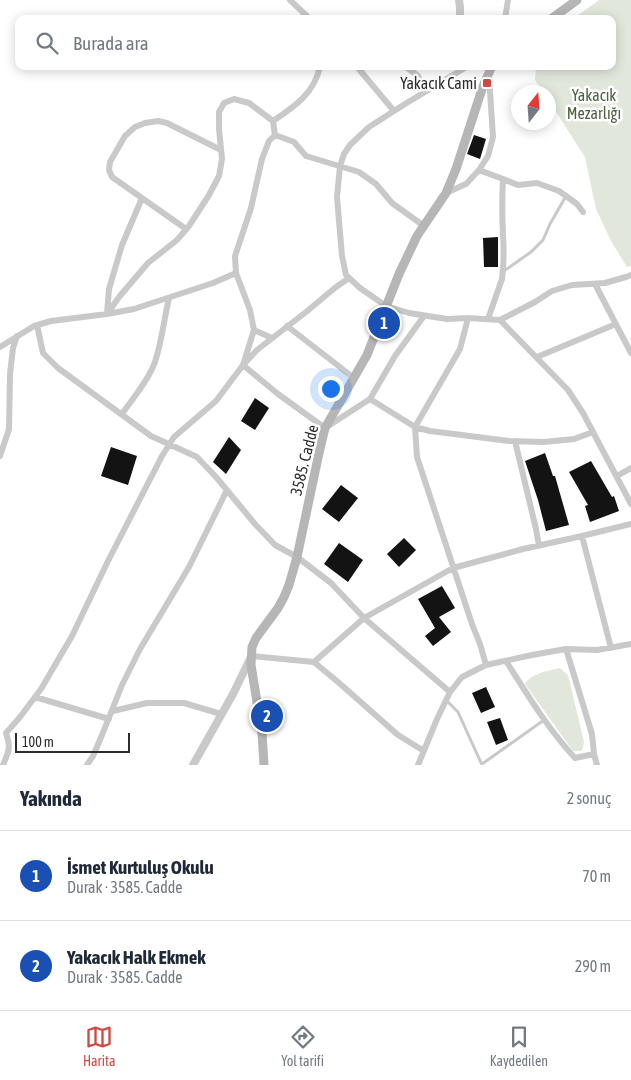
<!DOCTYPE html>
<html lang="tr">
<head>
<meta charset="utf-8">
<style>
  :root { --surface:#fff; --page:#f2f2f3; --text:#1f2937; --muted:#747a83; --line:#e0e1e3; --accent:#cf4a43 }
  body { margin:0; font-family:"Asap Condensed",sans-serif; background:var(--page); color:var(--text) }
  .compass { position:absolute; left:511px; top:85px; width:45px; height:45px; border-radius:50%; background:var(--surface); box-shadow:0 2px 12px #0003; rotate:17deg }
  .scale { position:absolute; left:15px; bottom:12px; width:115px; box-sizing:border-box; padding-left:5px; border:2px solid #2c2c2c; border-top:0; font-size:14px; line-height:18px; white-space:nowrap; color:#2c2c2c; -webkit-text-stroke:4px #fff; paint-order:stroke }
  .you { position:absolute; left:330px; top:388px; width:18px; height:18px; margin:-12px; border:4px solid #fff; border-radius:50%; background:#1a73e8; box-shadow:0 0 0 8px #1a73e833 }
  .badge { display:grid; place-items:center; width:32px; height:32px; border-radius:50%; background:var(--accent); color:#fff; font-size:16px; font-weight:700 }
  .pin { position:absolute; translate:-50% -50%; border:2px solid #fff; box-shadow:0 1px 5px #0006 }
  .list { margin:0; padding:0; list-style:none }
  h2 { display:flex; justify-content:space-between; align-items:center; height:65px; margin:0; padding:0 20px; font-size:21px }
  h2 small { font-size:16px; font-weight:400; color:var(--muted) }
  .list li { display:grid; grid-template-columns:32px 1fr auto; gap:15px; align-items:center; box-sizing:border-box; height:90px; padding:0 20px; border-top:1px solid var(--line) }
  .list b { display:block; font-size:19px; white-space:nowrap }
  .list p { margin:0; font-size:16px; white-space:nowrap; color:var(--muted) }
  .list em { font-size:16px; font-style:normal; color:var(--muted) }
  .icon { flex:none; width:28px; height:28px; fill:none; stroke:currentColor; stroke-width:2; stroke-linecap:round; stroke-linejoin:round }
  .map { position:relative; flex:none; width:631px; height:765px; overflow:hidden }
  .search { position:absolute; background:var(--surface); box-shadow:0 2px 12px #0003; left:15px; right:15px; top:15px; height:55px; display:flex; align-items:center; gap:12px; box-sizing:border-box; padding:0 18px; border-radius:10px; color:var(--muted); font-size:19px }
  .sheet { height:245px; background:var(--surface) }
  nav { display:flex; justify-content:space-around; align-items:center; box-sizing:border-box; height:70px; border-top:1px solid var(--line); background:var(--surface); font-size:14px; color:var(--muted) }
  nav a { display:grid; justify-items:center; gap:2px }
  nav .on { color:var(--accent) }
  .map>svg:first-child { display:block }
  .green { fill:#e1e8db }
  .building { fill:#131313 }
  .lines { fill:none; stroke-linecap:round; stroke-linejoin:round }
  .service { stroke:#c9c9c9; stroke-width:3 }
  .minor { stroke:#c9c9c9; stroke-width:6 }
  .tertiary { stroke:#c9c9c9; stroke-width:8 }
  .secondary { stroke:#b6b6b6; stroke-width:9 }
  .poi-dot { fill:#cf4a43; stroke:#fff; stroke-width:2 }
  .labels { text-anchor:middle; dominant-baseline:central; stroke-width:5; stroke-linejoin:round; paint-order:stroke }
  .poi-label { font-size:16px; fill:#2c2c2c; stroke:#fff; text-anchor:end }
  .park-label { font-size:16px; fill:#4b6240; stroke:#fff }
  .street-label { font-size:16px; fill:#2c2c2c; stroke:#fff }
</style>
</head>
<body>
<div class="map">
<svg width="631" height="765" viewBox="0 0 631 765">
  <rect width="100%" height="100%" fill="#fff"/>
  <!-- green -->
  <path class="green" d="M599,0h32v266l-4,1 -16,-26 -15,-32 -11,-52 -36,-56 -1,-9h-5l-8,-12 1,-14h76v-47h-39z
    M560,668l8,7 16,67 -2,9h-9l-48,-67c6,-11 23,-13 35,-16z"/>
  <!-- building -->
  <path class="building" d="M474,135l12,4 -6,20 -13,-5z
    M498,237v30h-14l-1,-29z
    M255,398l14,10 -14,22 -14,-9z
    M229,437l12,13 -15,24 -13,-12z
    M111,447l26,9 -9,29 -27,-9z
    M545,453l8,23h2l14,49 -23,6 -8,-31 -13,-39z
    M591,461l21,36 2,-1 5,15 -29,11 -5,-16 3,-1 -19,-33z
    M341,485l17,13 -19,24 -17,-13z
    M404,538l12,12 -17,17 -12,-13z
    M339,543l24,17 -15,22 -24,-18z
    M442,586l13,22 -16,9 12,15 -18,14 -8,-10 10,-8 -17,-29z
    M486,687l9,20 -14,6 -9,-20z
    M500,718l8,22 -12,5 -9,-23z"/>
  <g class="lines">
    <!-- service -->
    <path class="service" d="M504,271l27,-19 12,-12 7,-16 16,-28
      M447,701l11,11 24,53
      M482,764l62,-44"/>
    <!-- minor -->
    <path class="minor" d="M290,0l20,19
      M505,19l3,-19
      M405,66l13,10 7,16
      M468,66l-63,38 -36,23 -19,18 -6,9 -4,12 -3,31 5,59 4,19 14,13 26,18 23,7 38,6 21,-1 32,2 68,70 15,23 48,91
      M358,68l36,43
      M273,121c21,-14 42,-28 47,-55
      M275,135l-6,6 -7,18 -11,49 -16,48 1,17 14,37 4,20 -11,35 35,29 47,34 45,-29 25,-43 29,-40
      M275,135l19,7 12,14 53,16 17,12 16,19 32,23
      M479,170l24,9c-1,19 -1,37 0,56 1,15 1,29 -1,44l-14,40
      M503,179l15,6 19,-2 22,8 18,13 6,8
      M446,193l20,-9 13,-14 9,-14 5,-19 -4,-61
      M186,229l-74,-52 -3,-7 1,-8 15,-26 10,-9 10,-4 13,-2 9,2 54,27
      M595,284l36,69
      M107,313l2,-24 13,-44 20,-47
      M107,314l12,-17 29,-34 29,-23 12,-14 20,-31 10,-19 3,-17 -3,-30v-17l5,-9 10,-4 15,4 24,18 2,14
      M468,318l-8,31 -45,78 2,30 55,167 8,20 6,21
      M500,320l35,-18 17,-11 20,-6 33,-2 21,-6 5,-2
      M37,325l6,28 15,15 93,68 46,21 19,20 39,47 20,21 22,12 34,26 33,35 86,74
      M287,326l67,52
      M254,330l18,8
      M0,347l34,-21 17,-5 56,-7 27,-5 79,-26 23,-10
      M537,357l79,-33
      M370,399l45,28 15,4 79,10 35,1 30,-3 19,-7
      M122,414c11,-16 26,-33 33,-52 7,-21 9,-43 14,-64
      M515,441l21,88 3,17
      M0,456l9,-27 1,-55 3,-26 4,-12
      M617,476l14,-8
      M582,536l29,112
      M566,649l26,85 2,20
      M251,656l63,6 24,20 60,53 26,16
      M506,661c21,33 42,68 69,97l19,-4 3,11
      M314,662l50,-44 89,-50 70,-19 59,-13 49,-12
      M35,697l74,22
      M113,711l34,-8h37l37,11
      M6,733l14,-16 21,-28 31,-53 36,-75 54,-105 12,-19 42,-36 27,-36 14,-15 49,-38 30,-25 13,-9
      M3,765c6,-14 8,-17 3,-32
      M87,765l6,-9 9,-21 20,-50 18,-36 49,-82 38,-77
      M418,765l19,-46 13,-27 12,-15 24,-12 46,-10 34,-6 31,1 34,-6"/>
    <!-- tertiary -->
    <path class="tertiary" d="M459,0l1,7v12
      M193,765l40,-71 18,-37"/>
    <!-- secondary -->
    <path class="secondary" d="M551,19l26,-19
      M264,765l-2,-32 -11,-68 1,-18 4,-9 22,-30 6,-11 5,-12 8,-28 22,-104 6,-25 42,-73 32,-81 18,-38 29,-43 10,-24 27,-83 9,-20"/>
  </g>
  <!-- markers -->
  <rect class="poi-dot" x="482" y="78" width="10" height="10" rx="2.5"/>
  <g class="labels">
    <!-- poi labels -->
    <g class="poi-label">
      <text x="477" y="83">Yakacık Cami</text>
    </g>
    <!-- park labels -->
    <g class="park-label">
      <text x="594" y="95">Yakacık<tspan x="594" dy="18">Mezarlığı</tspan></text>
    </g>
    <!-- street labels -->
    <g class="street-label">
      <text transform="translate(304 460) rotate(-76)">3585. Cadde</text>
    </g>
  </g>
</svg>
<svg class="compass" viewBox="-18 -18 36 36"><path d="M0-13l5 13h-10z" fill="#e53935"/><path d="M0 13l5-13h-10z" fill="#747a83"/></svg>
<div class="scale">100 m</div>
<div class="you"></div>
<div class="pin badge" style="left:384px;top:323px;background:#1a4fb4">1</div>
<div class="pin badge" style="left:267px;top:716px;background:#1a4fb4">2</div>
<div class="search"><svg class="icon" aria-label="search" viewBox="0 0 24 24"><circle cx="10" cy="10" r="6"/><path d="M15 15l6 6"/></svg>Burada ara</div>
</div>
<section class="sheet">
<h2>Yakında<small>2 sonuç</small></h2>
<ul class="list">
<li><span class="badge" style="background:#1a4fb4">1</span><div><b>İsmet Kurtuluş Okulu</b><p>Durak · 3585. Cadde</p></div><em>70 m</em></li>
<li><span class="badge" style="background:#1a4fb4">2</span><div><b>Yakacık Halk Ekmek</b><p>Durak · 3585. Cadde</p></div><em>290 m</em></li>
</ul>
</section>
<nav>
<a class="on"><svg class="icon" aria-label="map" viewBox="0 0 24 24"><path d="M3 6l6-2 6 2 6-2v14l-6 2-6-2-6 2zM9 4v14M15 6v14"/></svg>Harita</a>
<a><svg class="icon" aria-label="directions" viewBox="0 0 24 24"><path d="M12 3l9 9-9 9-9-9zM9 14v-3h6M13 9l2 2-2 2"/></svg>Yol tarifi</a>
<a><svg class="icon" aria-label="saved" viewBox="0 0 24 24"><path d="M7 4h10v16l-5-4-5 4z"/></svg>Kaydedilen</a>
</nav>
</body>
</html>
